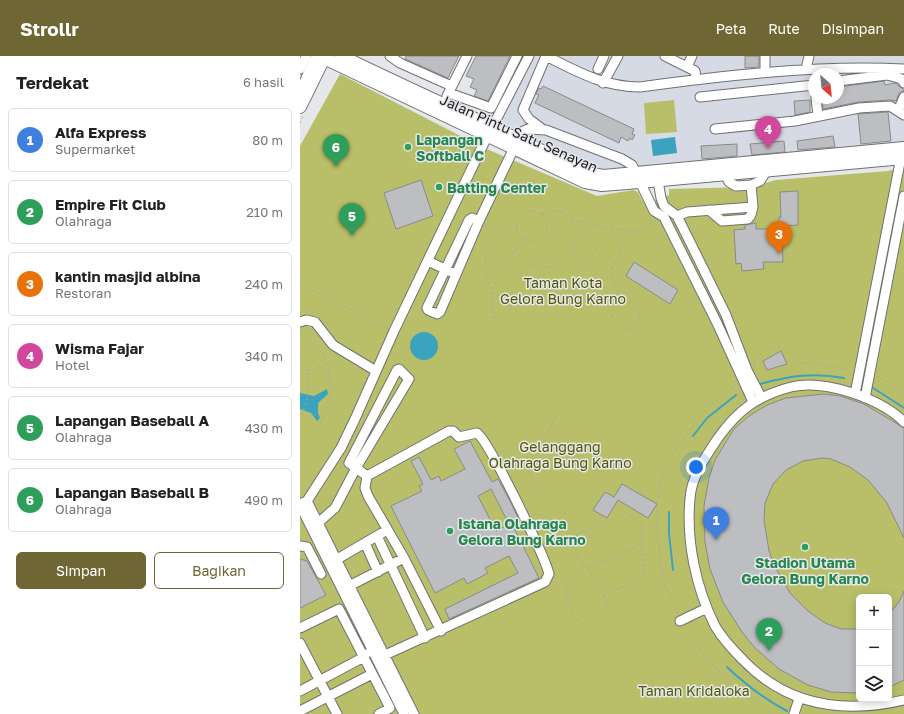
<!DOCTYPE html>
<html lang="id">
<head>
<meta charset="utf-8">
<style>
  :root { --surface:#fff; --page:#f6f6f6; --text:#202124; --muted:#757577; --line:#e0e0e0; --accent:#6f6733 }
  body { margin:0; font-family:"Golos Text",sans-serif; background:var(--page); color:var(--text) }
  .controls { position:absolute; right:12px; bottom:12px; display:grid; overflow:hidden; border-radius:6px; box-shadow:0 2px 10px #0003 }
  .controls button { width:36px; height:36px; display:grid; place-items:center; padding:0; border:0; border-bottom:1px solid var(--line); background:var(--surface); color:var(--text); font:20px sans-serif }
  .compass { position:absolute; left:508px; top:12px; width:36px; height:36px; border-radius:50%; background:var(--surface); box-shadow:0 2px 10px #0003; rotate:153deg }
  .you { position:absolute; left:396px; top:411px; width:14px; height:14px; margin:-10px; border:3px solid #fff; border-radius:50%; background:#1a73e8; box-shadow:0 0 0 6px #1a73e833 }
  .badge { display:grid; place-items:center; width:26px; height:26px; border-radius:50%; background:var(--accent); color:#fff; font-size:13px; font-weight:700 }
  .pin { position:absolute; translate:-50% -33px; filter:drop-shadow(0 1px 2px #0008) }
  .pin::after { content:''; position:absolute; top:21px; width:14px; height:12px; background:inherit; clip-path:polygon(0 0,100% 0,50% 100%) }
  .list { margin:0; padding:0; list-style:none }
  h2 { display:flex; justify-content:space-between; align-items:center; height:52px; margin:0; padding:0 16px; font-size:17px }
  h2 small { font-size:13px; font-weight:400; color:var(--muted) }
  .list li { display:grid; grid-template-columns:26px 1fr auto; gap:12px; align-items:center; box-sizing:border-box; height:64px; margin:0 8px 8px; padding:0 8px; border:1px solid var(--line); border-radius:6px }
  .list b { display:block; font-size:15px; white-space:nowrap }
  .list p { margin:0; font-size:13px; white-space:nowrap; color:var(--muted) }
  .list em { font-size:13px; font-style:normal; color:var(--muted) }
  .actions { display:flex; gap:8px; padding:12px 16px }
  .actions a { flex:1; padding:9px 0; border:1px solid var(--accent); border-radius:6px; text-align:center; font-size:14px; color:var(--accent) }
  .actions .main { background:var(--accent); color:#fff }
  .icon { flex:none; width:22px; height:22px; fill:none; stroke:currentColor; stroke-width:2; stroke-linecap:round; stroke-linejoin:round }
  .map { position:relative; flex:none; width:604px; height:658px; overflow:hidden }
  header { display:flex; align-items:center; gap:24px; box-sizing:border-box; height:56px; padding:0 20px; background:var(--accent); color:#fff }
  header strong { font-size:19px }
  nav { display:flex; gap:22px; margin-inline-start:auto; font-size:14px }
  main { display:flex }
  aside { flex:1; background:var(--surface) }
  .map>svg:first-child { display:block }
  .built { fill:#d6dae4; fill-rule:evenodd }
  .green { fill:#b9bf68; fill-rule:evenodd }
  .water { fill:#3ca3bf }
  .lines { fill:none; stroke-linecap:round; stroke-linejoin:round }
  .stream { stroke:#3ca3bf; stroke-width:2 }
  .building { fill:#bdbec1; stroke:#898a8d; fill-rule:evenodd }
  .minor-casing { stroke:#707174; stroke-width:11 }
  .major-casing { stroke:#707174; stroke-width:14 }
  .path { stroke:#a5a6a9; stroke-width:1; stroke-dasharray:2 3; stroke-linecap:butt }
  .minor { stroke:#fff; stroke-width:9 }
  .major { stroke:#fff; stroke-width:12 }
  .leisure-dot { fill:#2e9e5b; stroke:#e5e7ea; stroke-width:1.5 }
  .labels { text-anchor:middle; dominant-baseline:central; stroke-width:3; stroke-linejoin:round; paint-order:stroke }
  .street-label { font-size:14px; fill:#1c1d1e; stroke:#e5e7ea }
  .leisure-label { font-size:14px; font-weight:bold; fill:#27864d; stroke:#e5e7ea; text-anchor:start }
  .park-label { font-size:14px; fill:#535706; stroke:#e5e7ea }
</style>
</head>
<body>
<header>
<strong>Strollr</strong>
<nav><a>Peta</a><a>Rute</a><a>Disimpan</a></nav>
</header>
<main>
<aside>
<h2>Terdekat<small>6 hasil</small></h2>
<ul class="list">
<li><span class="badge" style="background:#3f7fe0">1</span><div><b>Alfa Express</b><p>Supermarket</p></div><em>80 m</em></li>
<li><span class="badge" style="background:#2e9e5b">2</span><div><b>Empire Fit Club</b><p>Olahraga</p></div><em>210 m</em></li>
<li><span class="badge" style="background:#e8710a">3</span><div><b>kantin masjid albina</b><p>Restoran</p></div><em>240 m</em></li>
<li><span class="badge" style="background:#d1479c">4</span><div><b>Wisma Fajar</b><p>Hotel</p></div><em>340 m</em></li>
<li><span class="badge" style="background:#2e9e5b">5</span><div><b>Lapangan Baseball A</b><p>Olahraga</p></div><em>430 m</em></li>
<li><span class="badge" style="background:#2e9e5b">6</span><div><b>Lapangan Baseball B</b><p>Olahraga</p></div><em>490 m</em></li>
</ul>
<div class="actions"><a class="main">Simpan</a><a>Bagikan</a></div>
</aside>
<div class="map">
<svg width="604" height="658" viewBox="0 0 604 658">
  <rect width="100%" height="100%" fill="#e5e7ea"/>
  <!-- built -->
  <path class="built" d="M226,0h378v90l-287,26 -25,-6 -96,-45zM514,18h24v24h-24z"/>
  <!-- green -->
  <path class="green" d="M40,18l142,73 115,49 36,-6 5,2 7,13 24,-10v-6l82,-2 25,-7 112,-9 16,-4v547h-604v-568zM559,541h30v102h-30z
    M374,44l3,32 -31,2 -2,-31z"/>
  <!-- water -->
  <path class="water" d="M375,81l2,16 -24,3 -2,-16z
    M110 290a14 14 0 1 1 28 0a14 14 0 1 1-28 0Z
    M27,333l1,5 -10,9v10l2,5 -3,3 -6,-8 -11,-4v-16l14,3z"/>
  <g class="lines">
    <!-- stream -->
    <path class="stream" d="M460,328c29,-8 54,-12 84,-6
      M570,330l34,22
      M393,380l14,-18 29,-23
      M369,456v21l4,37
      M427,611c19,18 37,32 60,44"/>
  </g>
  <!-- building -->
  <path class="building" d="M106,0h53l-11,22 -43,-19z
    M176,0h34l-22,45 -14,-5 3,-6 -7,-3 4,-8 -8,-3z
    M445,0h14v11l-14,1z
    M584,25l1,4 10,-2 8,6 1,2 -5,2 -3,8 -6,-1 -31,2 -36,7 -1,-11h16v-11z
    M243,30l91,43 -2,5 3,1 -3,5 -2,-2 -2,3 -7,-4 -2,6 -84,-40 4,-8 -3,-1 3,-6 2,1z
    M510,44v12l-15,3 -1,-14z
    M588,56l3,29 -30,3 -3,-30z
    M533,80l2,11 -37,3 -1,-9z
    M484,85l1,11 -33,3 -2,-11z
    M437,88v12l-35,3 -1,-13z
    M121,124l12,36 -37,13 -12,-36z
    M498,135v34l-19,1v-9h2l-1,-25z
    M456,167v6h25l2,33h-20l1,7 -22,2 -1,-8 -5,1 -2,-34 11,-1v-4z
    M334,206l44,28 -8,14 -44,-28z
    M481,295l6,13 -20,6 -4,-9z
    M524,338l16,2 24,8 40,24v110l-17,-35 -19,-23 -18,-13 -19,-8 -9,-1 -19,3 -17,9 -13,14 -8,19 -1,17 5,31 6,16 15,26 18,18 17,12 16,6h18v64l-28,-1 -23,-7 -29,-16 -25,-22 -12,-15 -19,-30 -13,-33 -5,-27 -1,-36 5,-28 6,-18 19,-31 15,-13 18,-11 19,-7z
    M170,385l22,41 6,-3 13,24 10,21 -7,4 25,50 -90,41 -4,-10 73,-36 -9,-17 -24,12 3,5 -21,11 -3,-6 -29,15 -44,-87 31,-15 -3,-5 4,-2 -12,-23 8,-4 12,23 8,-4 2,5 24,-12 -11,-20zM191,433l18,35 -13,7 -18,-35z
    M322,428l35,20 -9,14 -30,-18 -11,18 -14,-8 12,-18 9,5z
    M0,503l7,2 19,34 -26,13z
    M604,535v89l-15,7v-73l10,-12z"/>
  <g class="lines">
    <!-- minor casing -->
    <g class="minor-casing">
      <path id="minor" d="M90,0l10,7 47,21
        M246,0c32,16 58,31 94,31 88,-12 175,-22 264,-18
        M365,0l30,15 1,8
        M465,0v15
        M387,11l5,-11
        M0,13l6,-13
        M298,13l6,-13
        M506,13l3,-13
        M587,19l15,4 2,4
        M538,25l49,-6v-6
        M303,27l15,-27
        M0,35l16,-35
        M149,37l42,15 26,-52
        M147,40l20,-40
        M400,41l114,-12
        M516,42l2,18
        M598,55l6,-14
        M241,72l-12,-9 -6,-9 23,-54
        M415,73l80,-8 64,-13 31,-2 14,9
        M212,80l16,-7 18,1 76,29 10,6 22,46 10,6 53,106 36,79
        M425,118l4,8 7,4 15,-1 9,-4 7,-11
        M357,119l4,23 3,8 13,10 16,32 33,67 21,55 14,27
        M409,154l13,11 26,-2 3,-4 2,-8
        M377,160l10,-4 66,-5 -2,-22
        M179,165l-7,-3 -3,2 -42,88 1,2 9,4 3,-2 39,-91 35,-73
        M128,205l23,11
        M0,266l6,-2 9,2 18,23 43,26
        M555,338l47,-242
        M565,342l39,-202
        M604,366c-24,-24 -80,-43 -113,-35 -34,9 -53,23 -73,51 -12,18 -27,39 -28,61 -4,42 6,89 25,127 7,12 18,24 28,34 44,46 101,54 161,40
        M67,420l82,-45h4l6,6 18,-4c12,8 68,124 72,141l-4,8 -160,73
        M7,445l107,213
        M0,448l7,-3 34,-53 14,-29 39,-88 88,-184 47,-91
        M0,449l104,209
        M18,467l17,-15 21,-40 53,-89 -10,-10 -2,1 -48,93 18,13 -2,12 3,8 36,62 37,73
        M77,480l48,102
        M65,487l13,29
        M0,490l7,1 14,27
        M32,506l50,-29
        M45,532l59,-30
        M380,565l27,-13
        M0,572l39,-19 51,99 -11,6
        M0,587l37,71
        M0,635l64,-34 2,-3
        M0,655l72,-37
        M494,658l4,-12"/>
    </g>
    <!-- major casing -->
    <g class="major-casing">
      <path id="major" d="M41,0c82,40 165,76 246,117l16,3 33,-3 268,-25
        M24,2l261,124 17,3 37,-3 265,-24
        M0,51l25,-51"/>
    </g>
    <!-- path -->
    <path class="path" d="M0,67l3,-7
      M217 170a15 15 0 1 1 30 0a15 15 0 1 1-30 0Z
      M242,158c10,-4 17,-5 25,2l45,53
      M272,164c21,3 39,11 61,11
      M247,166l27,27 42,56
      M217,171c-21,9 -38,26 -30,50 1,4 2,11 5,14 11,12 27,21 40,31
      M214,195c21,22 39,23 60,-2
      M0,228l87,44
      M312 260a14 14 0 1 1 28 0a14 14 0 1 1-28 0Z
      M321,246l-9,-25v-7l8,-20 13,-19 22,-9
      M195,262l-5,-22 1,-5 31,-53
      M0,278c7,6 18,13 23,20 3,4 4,11 5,15 8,30 -6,58 -28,78
      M0,299c12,20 11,42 0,62
      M454,312c1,-3 0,-7 2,-10 5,-7 16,-10 25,-11l17,16h12l41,7
      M8,314l18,-4
      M577,320l27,16
      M258,356l-28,61 4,10 49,48 28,25
      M289,513l19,37
      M346,516l10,10
      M303,540l37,-18 5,-6 -4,-28 1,-21 -16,-10 -52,23c-3,8 5,31 15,32l52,-24
      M378,558c-5,-12 -12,-24 -15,-37 -6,-31 -10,-80 2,-109 3,-9 10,-16 15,-24 19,-27 29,-40 56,-59
      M277,565c-15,-29 -16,-28 5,-54
      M385,572l19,26 33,38 36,22"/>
    <!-- minor -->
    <use href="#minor" class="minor"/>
    <!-- major -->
    <use href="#major" class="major"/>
  </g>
  <!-- markers -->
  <g class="leisure-dot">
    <circle cx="108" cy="91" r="4"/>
    <circle cx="139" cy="131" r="4"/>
    <circle cx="150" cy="475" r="4"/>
    <circle cx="505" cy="491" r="4"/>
  </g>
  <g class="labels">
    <!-- street labels -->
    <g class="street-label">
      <text transform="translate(219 77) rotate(24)">Jalan Pintu Satu Senayan</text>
    </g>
    <!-- leisure labels -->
    <g class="leisure-label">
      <text x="116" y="83">Lapangan<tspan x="116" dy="16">Softball C</tspan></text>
      <text x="147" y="131">Batting Center</text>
      <text x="158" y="467">Istana Olahraga<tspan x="158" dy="16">Gelora Bung Karno</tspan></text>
      <text x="505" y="506" text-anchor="middle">Stadion Utama<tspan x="505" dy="16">Gelora Bung Karno</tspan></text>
    </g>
    <!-- park labels -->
    <g class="park-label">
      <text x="263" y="226">Taman Kota<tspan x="263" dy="16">Gelora Bung Karno</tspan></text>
      <text x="260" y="390">Gelanggang<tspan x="260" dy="16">Olahraga Bung Karno</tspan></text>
      <text x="394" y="634">Taman Kridaloka</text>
    </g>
  </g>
</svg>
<div class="controls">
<button>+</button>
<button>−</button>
<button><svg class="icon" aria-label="layers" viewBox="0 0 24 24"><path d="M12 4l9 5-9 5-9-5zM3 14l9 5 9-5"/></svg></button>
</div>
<svg class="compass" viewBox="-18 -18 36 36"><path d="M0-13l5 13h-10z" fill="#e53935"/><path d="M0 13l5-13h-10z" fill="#757577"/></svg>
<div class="you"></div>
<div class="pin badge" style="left:416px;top:484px;background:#3f7fe0">1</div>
<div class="pin badge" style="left:469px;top:595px;background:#2e9e5b">2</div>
<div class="pin badge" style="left:479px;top:198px;background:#e8710a">3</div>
<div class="pin badge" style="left:468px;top:93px;background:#d1479c">4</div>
<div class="pin badge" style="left:52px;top:180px;background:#2e9e5b">5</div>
<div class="pin badge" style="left:36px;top:111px;background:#2e9e5b">6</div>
</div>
</main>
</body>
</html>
